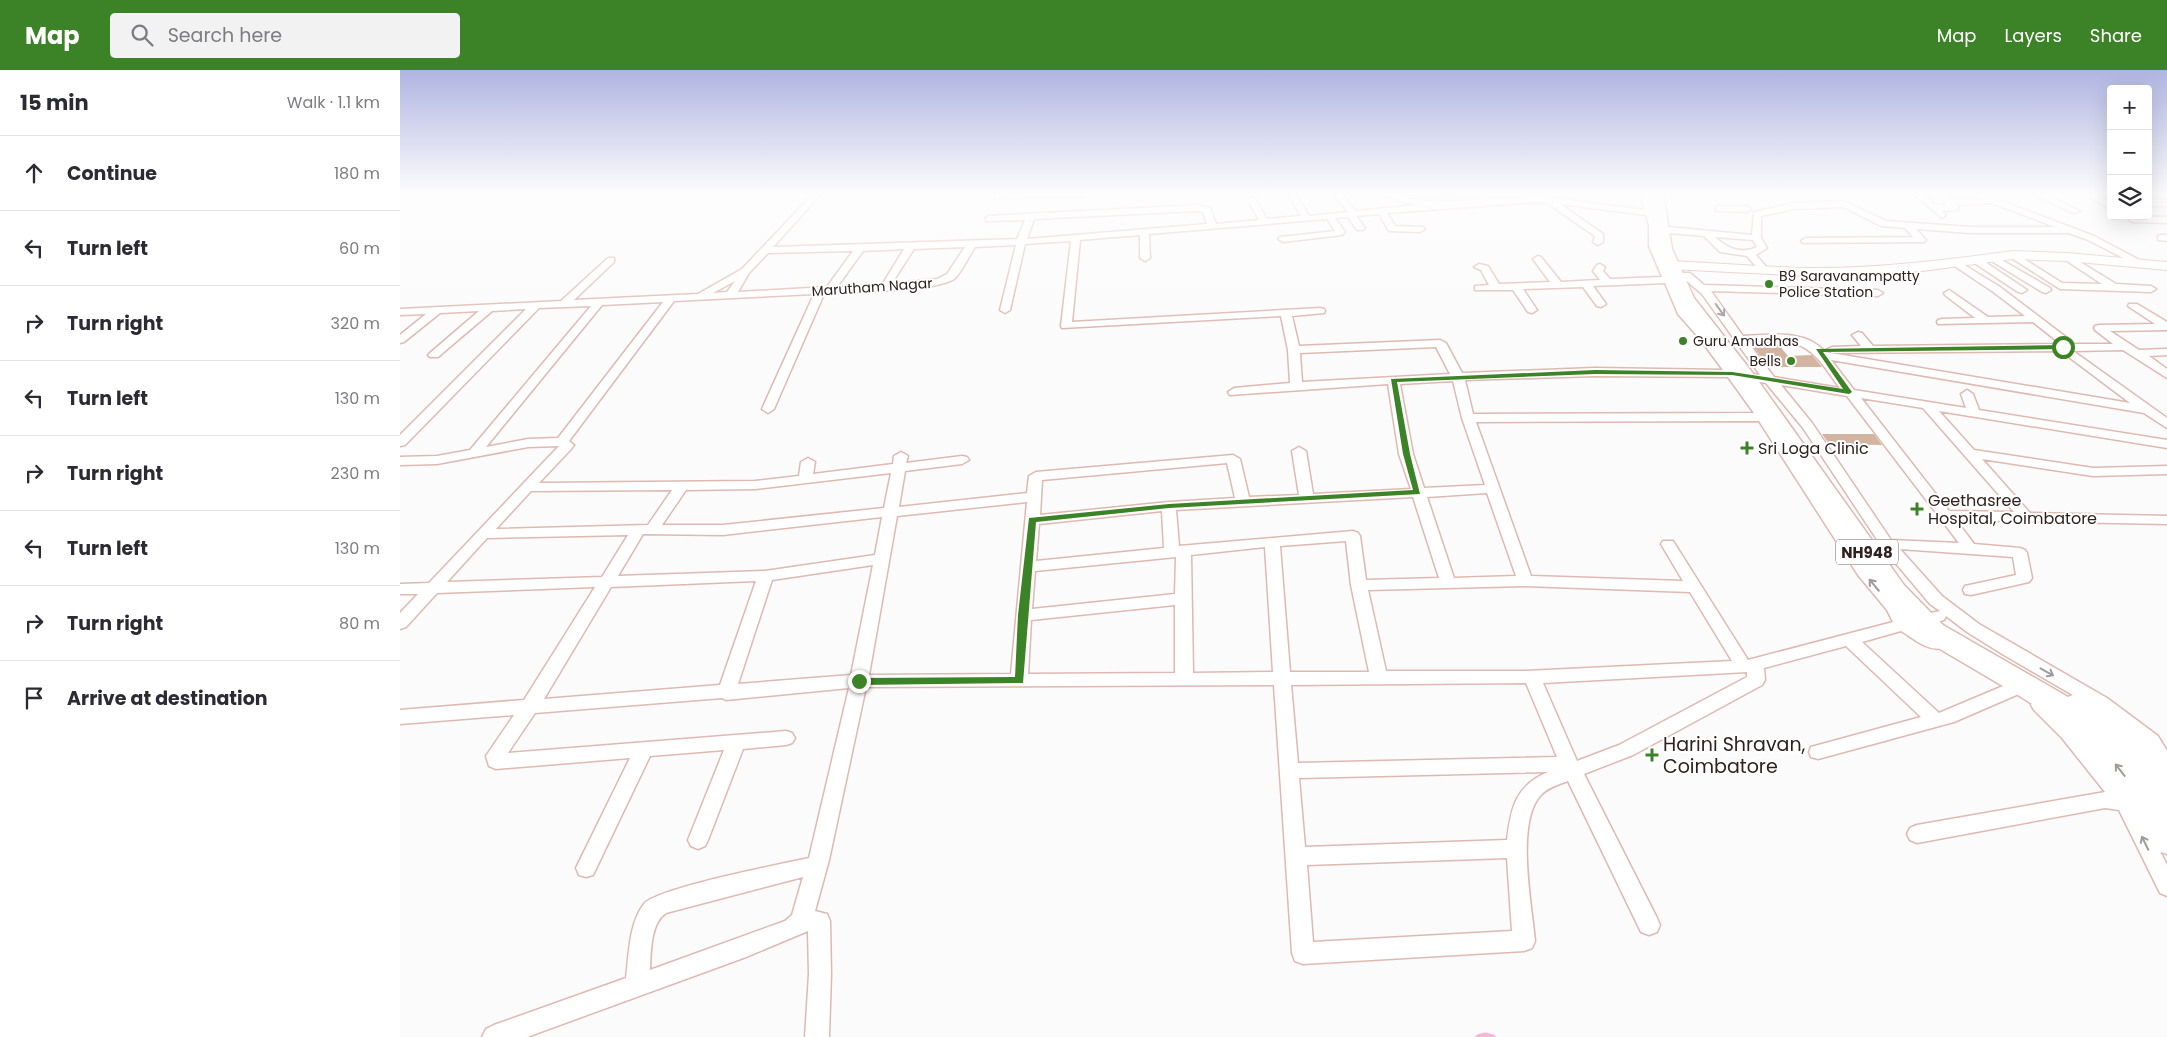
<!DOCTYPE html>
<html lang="en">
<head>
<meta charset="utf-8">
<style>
  :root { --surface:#fff; --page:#f2f2f3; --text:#2b2b33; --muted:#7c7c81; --line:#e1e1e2; --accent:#3c8226 }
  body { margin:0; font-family:Poppins,sans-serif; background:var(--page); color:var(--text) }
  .controls { position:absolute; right:15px; top:15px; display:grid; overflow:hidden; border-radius:5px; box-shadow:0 5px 20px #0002 }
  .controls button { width:45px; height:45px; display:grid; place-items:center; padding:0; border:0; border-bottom:1px solid var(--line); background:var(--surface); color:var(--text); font:25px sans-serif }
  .stop { position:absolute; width:15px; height:15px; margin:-11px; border:4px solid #3c8226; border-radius:50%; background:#fff }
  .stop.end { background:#3c8226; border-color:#fff; box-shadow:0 1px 5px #0008 }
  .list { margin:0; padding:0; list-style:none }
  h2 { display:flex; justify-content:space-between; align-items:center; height:65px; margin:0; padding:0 20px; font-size:21px }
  h2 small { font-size:16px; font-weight:400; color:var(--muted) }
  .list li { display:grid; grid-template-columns:32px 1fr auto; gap:15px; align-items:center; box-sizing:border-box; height:75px; padding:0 20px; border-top:1px solid var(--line) }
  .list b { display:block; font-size:19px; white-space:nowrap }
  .list em { font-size:16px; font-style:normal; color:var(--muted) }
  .icon { flex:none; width:28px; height:28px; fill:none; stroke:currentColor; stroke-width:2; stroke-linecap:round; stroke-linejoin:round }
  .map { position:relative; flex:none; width:1767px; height:967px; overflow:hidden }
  header { display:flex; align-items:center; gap:30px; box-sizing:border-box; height:70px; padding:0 25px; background:var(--accent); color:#fff }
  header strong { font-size:24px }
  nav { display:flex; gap:28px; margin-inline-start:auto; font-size:18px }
  .search { width:350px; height:45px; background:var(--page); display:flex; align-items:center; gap:12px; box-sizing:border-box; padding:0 18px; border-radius:5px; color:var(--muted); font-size:19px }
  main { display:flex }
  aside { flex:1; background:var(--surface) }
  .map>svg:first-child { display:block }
  .water { fill:#fbb5d7 }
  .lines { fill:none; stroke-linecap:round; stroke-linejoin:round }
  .stream { stroke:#fbb5d7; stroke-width:5 }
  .building { fill:#d3b4a1 }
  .street-casing { stroke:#deb9b1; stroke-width:3 }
  .secondary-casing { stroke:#deb9b1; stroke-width:2 }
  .highway-casing { stroke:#deb9b1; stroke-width:3 }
  .street { fill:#fff; fill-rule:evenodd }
  .secondary { fill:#fff; fill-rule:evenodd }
  .highway { fill:#fff; fill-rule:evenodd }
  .oneway { stroke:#a19b9a }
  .route { fill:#3c8226 }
  .poi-dot { fill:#3c8226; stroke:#fff; stroke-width:2 }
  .labels { text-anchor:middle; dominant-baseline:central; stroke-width:4; stroke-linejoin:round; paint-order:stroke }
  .far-poi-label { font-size:14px; fill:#2f211f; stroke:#fff; text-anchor:start }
  .far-street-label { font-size:14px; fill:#2f211f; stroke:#fff }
  .shield { fill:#fff; stroke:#6d6462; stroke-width:1 }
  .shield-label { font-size:15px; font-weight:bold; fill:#2f211f }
  .poi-label { font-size:16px; fill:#2f211f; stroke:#fff; text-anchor:start }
  .near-poi-label { font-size:19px; fill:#2f211f; stroke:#fff; text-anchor:start }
</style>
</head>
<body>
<header>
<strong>Map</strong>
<div class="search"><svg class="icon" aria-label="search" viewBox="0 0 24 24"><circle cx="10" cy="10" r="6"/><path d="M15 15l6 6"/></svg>Search here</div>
<nav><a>Map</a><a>Layers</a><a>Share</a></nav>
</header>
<main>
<aside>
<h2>15 min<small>Walk · 1.1 km</small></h2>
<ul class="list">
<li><svg class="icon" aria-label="ahead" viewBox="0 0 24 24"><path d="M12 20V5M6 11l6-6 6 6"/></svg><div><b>Continue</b></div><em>180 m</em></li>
<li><svg class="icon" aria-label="left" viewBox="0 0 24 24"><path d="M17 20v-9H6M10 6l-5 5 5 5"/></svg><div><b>Turn left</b></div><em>60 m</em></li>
<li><svg class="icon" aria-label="right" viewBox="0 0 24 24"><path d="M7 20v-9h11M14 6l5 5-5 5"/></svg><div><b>Turn right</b></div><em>320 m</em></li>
<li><svg class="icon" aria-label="left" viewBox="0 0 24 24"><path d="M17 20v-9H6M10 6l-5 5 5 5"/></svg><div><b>Turn left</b></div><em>130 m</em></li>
<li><svg class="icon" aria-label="right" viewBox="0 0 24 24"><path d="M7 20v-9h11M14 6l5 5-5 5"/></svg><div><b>Turn right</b></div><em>230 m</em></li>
<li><svg class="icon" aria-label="left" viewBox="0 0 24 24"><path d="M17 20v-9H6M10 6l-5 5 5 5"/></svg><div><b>Turn left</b></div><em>130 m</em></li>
<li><svg class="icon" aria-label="right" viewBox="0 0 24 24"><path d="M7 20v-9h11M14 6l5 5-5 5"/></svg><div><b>Turn right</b></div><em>80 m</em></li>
<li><svg class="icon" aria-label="arrive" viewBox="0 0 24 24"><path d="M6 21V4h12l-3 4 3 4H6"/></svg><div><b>Arrive at destination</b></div></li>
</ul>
</aside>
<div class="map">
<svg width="1767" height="967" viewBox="0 0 1767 967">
  <rect width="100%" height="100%" fill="#fbfbfb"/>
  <!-- water -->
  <path class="water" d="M1000,123h94l-4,3c-31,4 -60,6 -90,-3z"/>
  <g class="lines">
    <!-- stream -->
    <path class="stream" d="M1078,967l7,-2 8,2"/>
  </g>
  <!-- building -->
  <path class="building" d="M1378,274l10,12 24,-1 10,12h-53l-17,-22z
    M1422,364h52l8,11 -53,-1z"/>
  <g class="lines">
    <!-- street casing -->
    <g class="street-casing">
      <path id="street" d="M414,123h8l-49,54 244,-8 8,-19 -39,1v-4l3,-1 209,-11 12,3 6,16 43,-4 -11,-20 4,-3 4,3 11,19 34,-3 -12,-19 4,-3 3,1 13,21 39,-4 -14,-17 3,-2h4l15,18 62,-6 -23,-5 -16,-7h11l23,6 31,3 94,-6 106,14 -2,-10 1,-7h8l-1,7 3,11 8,3 -6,2 4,30 29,67 20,22 27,36 25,4 -58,-81 -20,-17v-4h8l14,12 174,5 5,3 -5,3 -167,-5 32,45c28,-1 62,-7 82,16l305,51 -69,-52 -229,2 -6,-3 6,-3 29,-1 -9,-11 6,-3 4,1 11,13 184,-2v-3l-24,-19 -95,2 -1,-2 1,-2 4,-1 33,-1 -30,-23 -1,-2 5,-3 39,27 37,-1 -33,-25 -39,-26v-4l3,-1 44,27 67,51 2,6h44l-18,-14 -1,-2 1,-2 4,-1 56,-1 -27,-18 1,-2h8l30,18v8l-57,1 29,19 28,-1v6l-18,1 18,13v9l-44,-28 -50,1 94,67v10l-23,-15 -313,-53 23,30 112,18 -5,-14 6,-4 6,4 6,16 188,30v8l-228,-37 35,39 119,18 74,-2v8l-74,2 -111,-17 48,54 137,3v8l-211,-4 18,24 46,4 5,2 2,3 5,25 -3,4 -58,13 -6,-1 -2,-4 2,-4 51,-11 -3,-18 -113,-8 42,47 37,28 128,74 51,38 9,15v24l-7,-3 -16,-26 -49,-38 -91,-53 -37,-23 -21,-16 -2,4 -25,7 23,13 2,4 -2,4c-14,4 -29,-10 -41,-17l-39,11 77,71 76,-32 6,2 3,5 -3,5 -67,29 -136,37 -7,-2 -2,-5 2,-5 110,-30 -75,-71 -82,22 1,12 -3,5 -129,70 -49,19 73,144 3,7 -3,7 -8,3 -8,-3 -73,-151c-9,3 -21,7 -27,14 -26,27 -9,111 -6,146l-3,7 -8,3 -221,13 -8,-3 -3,-8 -18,-268 -408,2 -37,173 -14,51 12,3 3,7 1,53 -2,63h-24l4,-63 -1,-43 -62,26 -219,80h-45l4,-8 8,-4 132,-47c3,-23 3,-55 18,-74 13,-16 138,-40 165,-46l40,-170 -123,12 -4,-2 -187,15 -27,40 278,-22 6,2 3,5 -3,5 -6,2 -43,4 -35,91 -3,6 -7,3 -7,-3 -3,-6 36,-90 -74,6 -57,119 -7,2 -7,-2 -3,-7 54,-110 -134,11 -7,-3 -3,-10 28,-41 -114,9v-14l124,-10 71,-113 -158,6 -31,34 -6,2v-16l18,-19h-18v-10l29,-1 130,-137 -31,1 -91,17 -37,1v-8l37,-1 33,-6 121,-144 -52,2 -134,137 -5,1v-11l126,-126 -34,2 -54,46h-8l-2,-2 2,-2 49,-42 -39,2 -36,29 -4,1v-8l26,-21 -26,1v-6l161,-8 47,-43h6v4l-40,38 124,-6 44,-25zM1138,132l9,1 48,33 -2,6 5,3 5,-3v-8l-43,-30 86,11 3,10v21l13,31 -52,2 -7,-8 2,-4 -5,-3 -3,1 -4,6 7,9 -39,2 -20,-25 -3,-1 -5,3 17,23 -51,2 -11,-18 -9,-2 -5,3 7,3 8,15 -14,1v4h38l15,22 4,1 5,-3 -14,-21 60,-2 14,19 4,1 5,-3 -13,-18 72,-3 13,31 22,25 23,31 -128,-2 -133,5 -16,-30 -6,-3 -141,6 -7,-30 32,-3 1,-2 -1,-2 -4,-1 -248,14 8,-82 60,-5v23l5,3 5,-3 -1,-24 178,-15 8,12 -55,6 -2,2 5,3 59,-7 3,-3 -10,-14 13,-1 9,13h6l2,-2 -9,-12 23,-2 10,17 31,1 5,-3 -2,-2 -28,-1 -8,-13zM798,141l5,1 4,12 -180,15 7,-20zM671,171l-10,85 1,2 219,-12 7,34 2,33 -56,5 -6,4 2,3 158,-11 11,70 12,35 -98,5 -7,-43 -7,-4 -7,4 7,44 -50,2 -9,-38 -7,-4 -197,17 -7,4 -2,17 -128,14 6,-36 57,-7 7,-4 -2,-3 -5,-1 -56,7 2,-7 -7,-4 -7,4 -1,8 -80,10 2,-12 -7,-4 -7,4 -2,14 -44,5 -216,2 33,-35 2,-3 -5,-4 105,-140 140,-7 -52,115 6,4 6,-4 50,-115c25,-2 113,-3 130,-15 8,-7 15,-23 21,-32l41,-2 -16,65 5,3 5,-3 15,-66zM565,177l-18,27 -10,5 -45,4 22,-34zM504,179l-22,36 -45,2 26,-36zM453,181l-26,36 -89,5 11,-19 19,-20zM335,211l-8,11 -14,1zM263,232l-105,136 -30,1 -42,8 116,-142zM1384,271c30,4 39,25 56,47l-66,-11 -26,-35zM1036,277l14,27 -148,8 -2,-29zM1195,306l133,1 26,36 -281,1 -8,-34zM1341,309l25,4 37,45 79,119 48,57 10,7 -33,7c-11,-20 -28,-35 -41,-55 -41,-62 -81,-125 -125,-184zM1053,311l9,37 23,67 -61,3 -11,-34 -13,-70zM1381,315l66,11 112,147 -68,-3 -79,-117zM1461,328l62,10 91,104 -65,-1zM1359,351l99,154 29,35 6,12 -145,38 -75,-119h-10l-2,3 22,37 -152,-5 -55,-154zM827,393l8,35 -66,4 -129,13 2,-35zM491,403l-7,35 -161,17h-61l24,-35 69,-1zM272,420l-24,35 -152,4 35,-38zM1087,423l29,83 -62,2 -27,-81zM1013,427l26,81 -73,2 -6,-44 -2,-3 -5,-2 -174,15 -3,-36zM627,432l-16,172 -142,1 28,-159zM762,441l2,37 -128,13 3,-37zM482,447l-7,38 -110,16 -147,5 25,-42 80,1zM228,465l-26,42 -155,5 40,-44zM946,471l5,44 18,87h-79l-10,-126zM865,477l8,125 -80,1 -2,-118zM776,487l-1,37 -143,15 3,-38zM473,495l-22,110 -113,9 34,-104zM356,511l-36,104 -176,14 67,-112zM1125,516l165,6 42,69 -206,10h-140l-18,-81zM775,535v68l-147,1 3,-54zM1347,602v5l-128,68 -42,16 -34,-78zM1126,613l31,74 -259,6 -7,-78zM1148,702c-33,14 -37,36 -41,68l-202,7 -6,-69zM1107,788l5,73 -199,11 -6,-77zM403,807l-11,38 -7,6 -135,49c1,-18 0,-46 16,-57z
        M598,123h89l-4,3 -88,2v-4z
        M1513,123h9l14,12h10l-2,-2 4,-3h34l-13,-7h11l114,43 51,27 -2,2h-6l-49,-25 -19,-7h-99l-54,-4 10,11 -2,2 -121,1 -2,-2 5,-3 107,-1 -8,-9 -24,-2 -38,-19 -49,2 -33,7v22l6,10 -11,7 12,14 -5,3 -3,-1 -13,-15 -27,-4 -16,-16 -35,-3 -5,-3 5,-3 83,8 2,-23 40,-9 50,-2 42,20 84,6h85l-63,-24 -35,2 2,3 -1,2 -16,1 4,4 -4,3zM1315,167l38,3 4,7c-16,8 -30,1 -42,-10z
        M1631,123h11l38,18 -7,2z
        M1682,123h10l19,10v7z
        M1748,130h19v6h-19z
        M1319,136h28l4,3 -4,3 -31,-1v-4z
        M1723,146l44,1v6l-35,-1z
        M1761,165h6v6l-9,-1v-4z
        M1613,182l49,31 40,1 -38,-25 -2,-2 5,-3 49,30 35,2 5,3 -5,3 -91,-3 -50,-32 -2,-2z
        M1593,185l57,33 1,2 -5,3 -4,-1 -52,-32 -2,-2z
        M1576,187l3,1 48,32 -5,3 -4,-1 -45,-30 -2,-2z
        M1640,628l6,2 28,28 58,69 35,68v31l-7,-3 -41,-83 -14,-2 -188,35 -7,-3 -3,-6 3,-6 7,-3 188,-33 -43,-54 -28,-28 -3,-5 3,-5z"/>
    </g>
    <!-- secondary casing -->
    <g class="secondary-casing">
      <path id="secondary" d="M1613,181l54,2 100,9v8l-100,-9 -54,-2 -91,12 -114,5 -138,-7 -6,-4 6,-4c46,2 92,6 137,7 69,1 138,-8 206,-17z"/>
    </g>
    <!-- highway casing -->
    <g class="highway-casing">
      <path id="highway" d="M1249,123h14l9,56 22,49 58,74 152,213 39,40 125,72c3,-1 8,-4 11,-4 25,0 74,59 88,79v82l-13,-4 -24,-43 -53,-66 -28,-26 -31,-20 -95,-56 -39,-40 -147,-220 -61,-80 -20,-50z"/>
    </g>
    <!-- street -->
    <use href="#street" class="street"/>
    <!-- secondary -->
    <use href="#secondary" class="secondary"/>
    <!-- highway -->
    <use href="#highway" class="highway"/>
  </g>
  <!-- one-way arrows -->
  <defs><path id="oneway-shaft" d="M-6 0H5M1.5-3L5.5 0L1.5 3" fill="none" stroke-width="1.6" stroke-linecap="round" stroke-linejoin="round" transform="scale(1.25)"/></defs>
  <g class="oneway">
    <use href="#oneway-shaft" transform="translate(1320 240) rotate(54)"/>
    <use href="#oneway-shaft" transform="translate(1474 515) rotate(-130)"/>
    <use href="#oneway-shaft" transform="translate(1647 602) rotate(29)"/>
    <use href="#oneway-shaft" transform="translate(1720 700) rotate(-128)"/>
    <use href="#oneway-shaft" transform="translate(1745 773) rotate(-116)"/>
  </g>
  <!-- sky -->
  <linearGradient id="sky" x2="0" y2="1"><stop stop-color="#afb4e1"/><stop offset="0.48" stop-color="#fdfdfd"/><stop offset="1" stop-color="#fdfdfd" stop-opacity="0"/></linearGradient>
  <rect width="1767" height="258" fill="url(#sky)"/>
  <!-- route -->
  <path class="route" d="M1663,275l2,4 -242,3 29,40 -3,2 -117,-19 -137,-1 -198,8 13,72 10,40 -251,14 -133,14 -13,161 -164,2 -4,-4 4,-3 156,-1 3,-62 11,-97 140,-14 244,-14 -10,-36 -12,-75 204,-9 137,2 111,17 -27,-40z"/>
  <!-- markers -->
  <g class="poi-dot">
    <circle cx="1369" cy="214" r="5"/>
    <circle cx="1283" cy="271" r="5"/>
    <circle cx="1391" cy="291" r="5"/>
    <path d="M1344.5 370.5h5v5h5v5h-5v5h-5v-5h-5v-5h5z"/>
    <path d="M1514.5 431.5h5v5h5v5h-5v5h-5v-5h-5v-5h5z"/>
    <path d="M1249.5 677.5h5v5h5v5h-5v5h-5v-5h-5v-5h5z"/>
  </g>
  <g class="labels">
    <!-- far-poi labels -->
    <g class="far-poi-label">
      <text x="1379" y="206">B9 Saravanampatty<tspan x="1379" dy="16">Police Station</tspan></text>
      <text x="1293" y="271">Guru Amudhas</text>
      <text x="1381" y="291" text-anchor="end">Bells</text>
    </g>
    <!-- far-street labels -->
    <g class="far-street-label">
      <text transform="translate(472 217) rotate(-4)">Marutham Nagar</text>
    </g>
    <!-- shield labels -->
    <rect class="shield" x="1436" y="469.5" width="62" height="25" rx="4"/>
    <g class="shield-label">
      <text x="1467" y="482">NH948</text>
    </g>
    <!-- poi labels -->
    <g class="poi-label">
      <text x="1358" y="378">Sri Loga Clinic</text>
      <text x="1528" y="430">Geethasree<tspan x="1528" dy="18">Hospital, Coimbatore</tspan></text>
    </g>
    <!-- near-poi labels -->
    <g class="near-poi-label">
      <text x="1263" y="674">Harini Shravan,<tspan x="1263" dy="22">Coimbatore</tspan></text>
    </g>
  </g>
</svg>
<div class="controls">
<button>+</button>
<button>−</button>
<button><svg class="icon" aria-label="layers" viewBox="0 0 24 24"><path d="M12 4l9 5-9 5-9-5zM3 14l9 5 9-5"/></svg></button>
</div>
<div class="stop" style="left:1663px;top:277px"></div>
<div class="stop end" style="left:459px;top:611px"></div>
</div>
</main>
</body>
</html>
